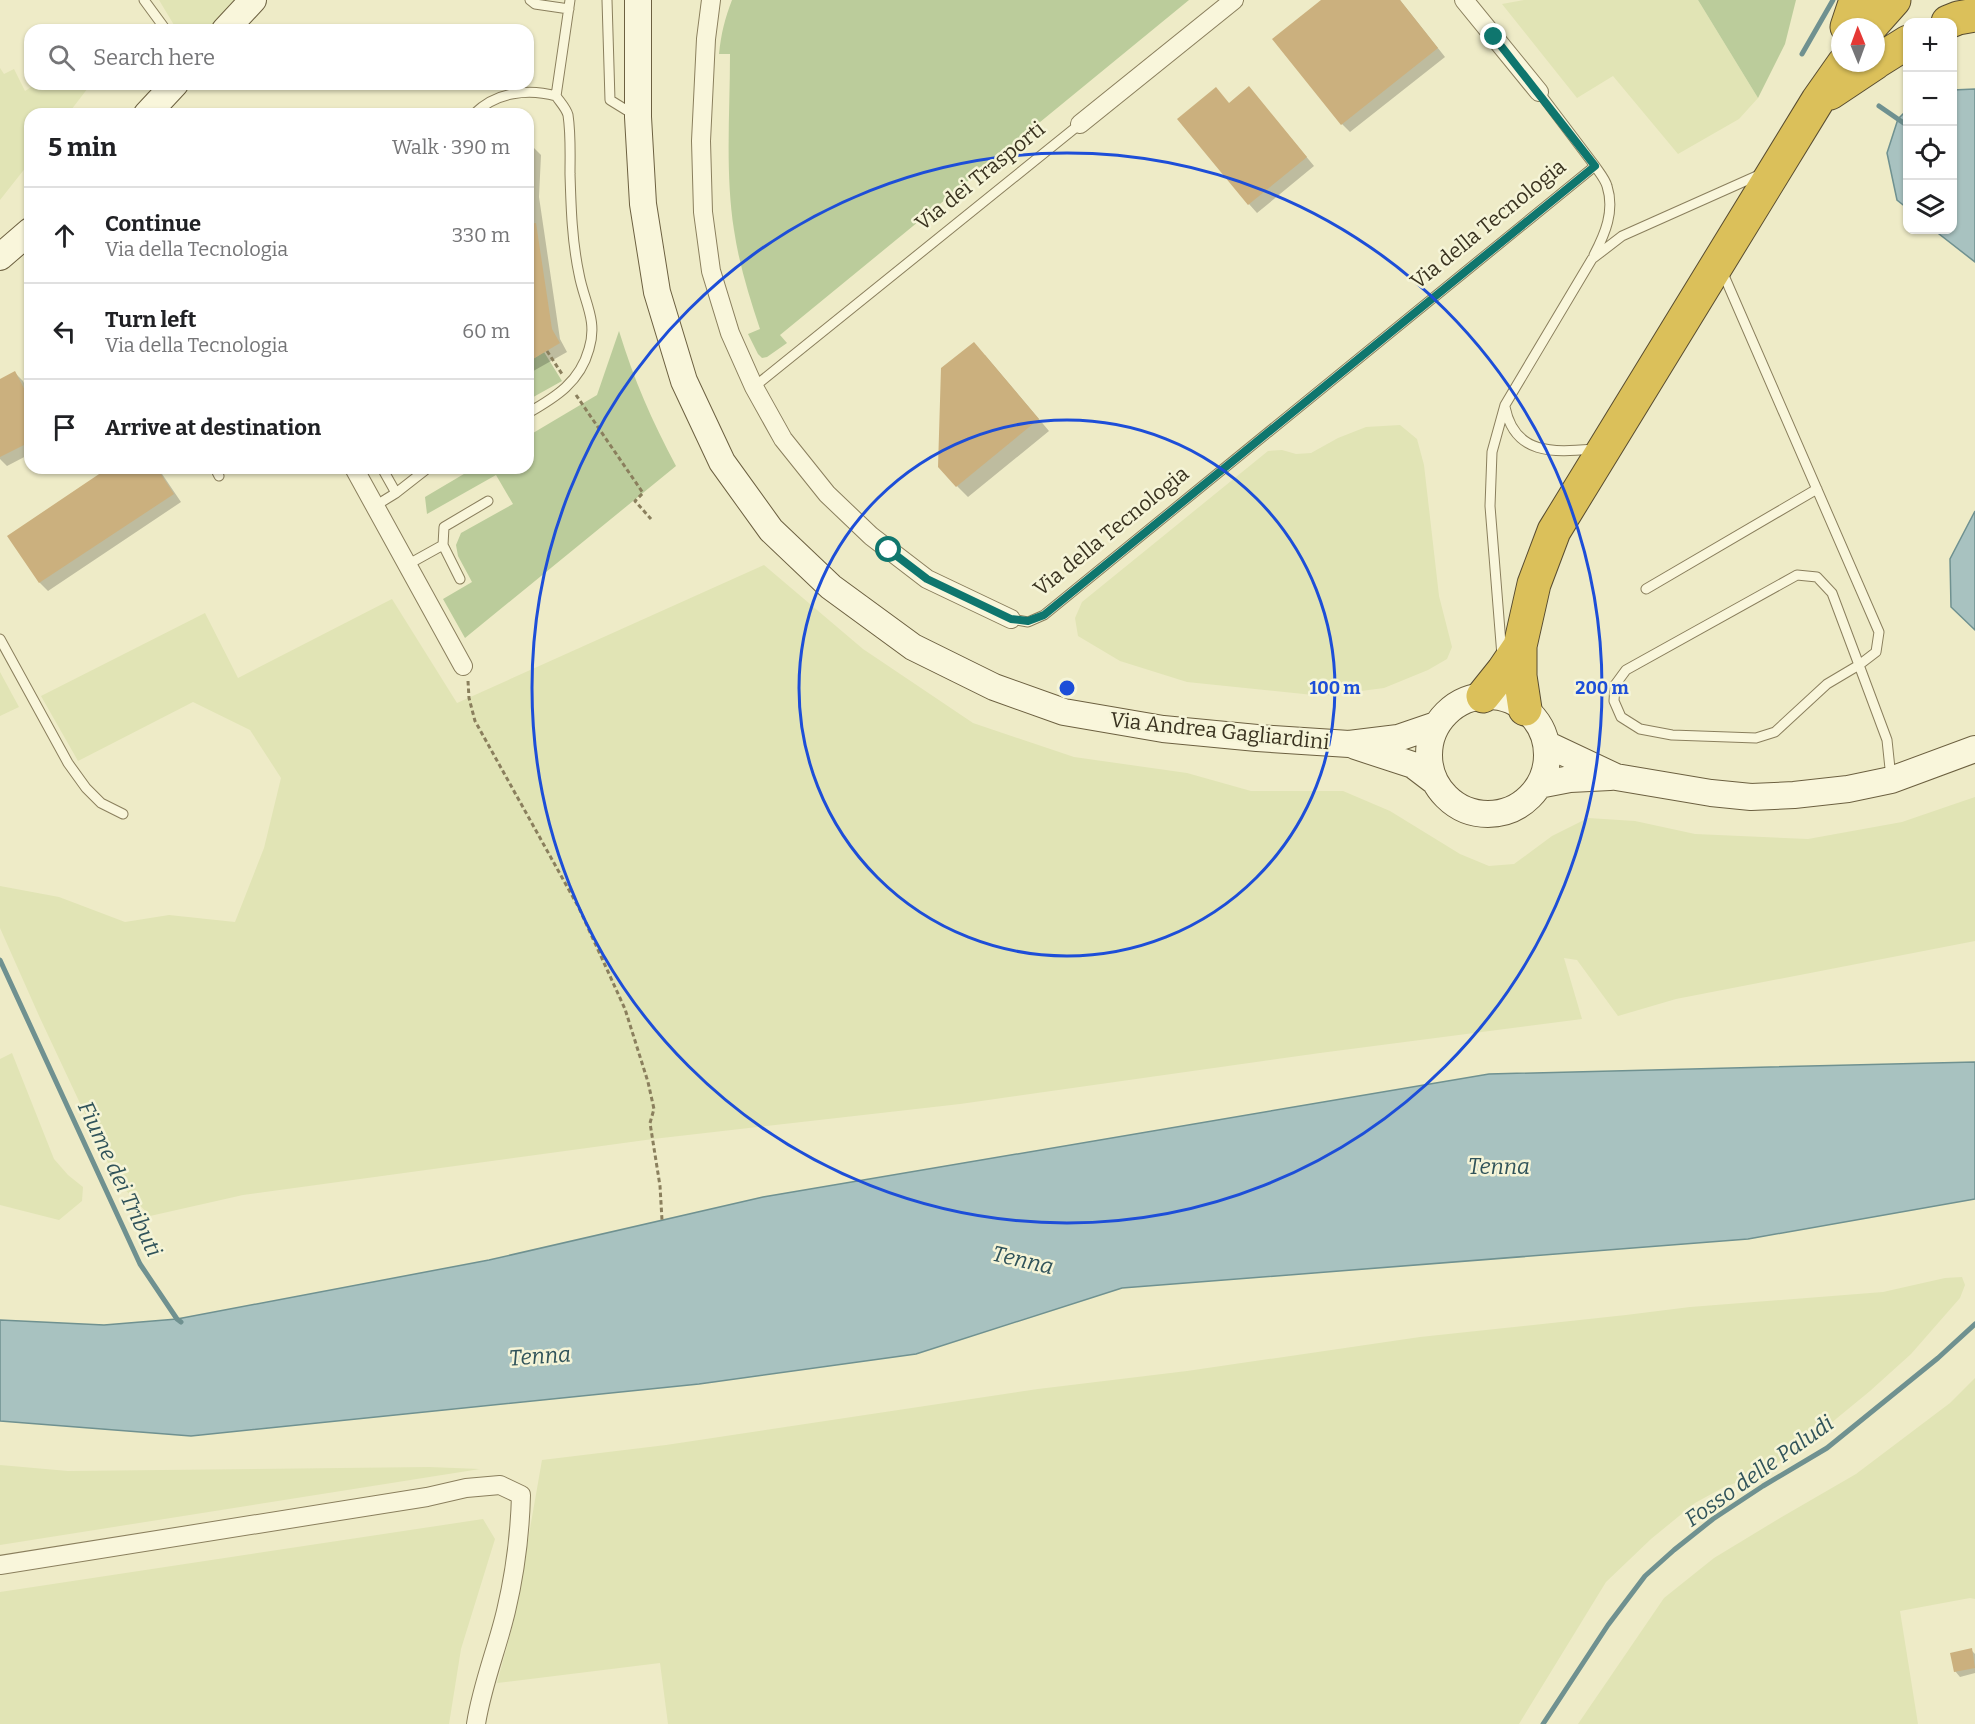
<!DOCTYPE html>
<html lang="en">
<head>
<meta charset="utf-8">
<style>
  :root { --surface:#fff; --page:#f6f6f6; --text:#202124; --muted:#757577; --line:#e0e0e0 }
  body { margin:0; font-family:Bitter,serif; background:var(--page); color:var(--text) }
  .controls { position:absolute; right:18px; top:18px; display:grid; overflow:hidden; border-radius:12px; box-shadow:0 2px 4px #0004 }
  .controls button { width:54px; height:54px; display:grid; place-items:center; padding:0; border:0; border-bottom:2px solid var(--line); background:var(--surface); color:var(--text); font:30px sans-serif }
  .compass { position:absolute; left:1831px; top:18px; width:54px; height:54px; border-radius:50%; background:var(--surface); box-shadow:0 2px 4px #0004; rotate:359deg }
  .stop { position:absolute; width:18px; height:18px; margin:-14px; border:4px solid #0f766e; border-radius:50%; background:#fff }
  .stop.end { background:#0f766e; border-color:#fff; box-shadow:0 2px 6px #0008 }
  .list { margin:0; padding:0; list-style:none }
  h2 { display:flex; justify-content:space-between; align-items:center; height:78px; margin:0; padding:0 24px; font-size:26px }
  h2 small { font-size:20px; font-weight:400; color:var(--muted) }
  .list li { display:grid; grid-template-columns:39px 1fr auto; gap:18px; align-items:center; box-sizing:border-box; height:96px; padding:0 24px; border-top:2px solid var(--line) }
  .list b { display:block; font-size:22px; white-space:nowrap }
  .list p { margin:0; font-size:20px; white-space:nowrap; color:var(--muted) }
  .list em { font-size:20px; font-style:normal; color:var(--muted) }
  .icon { flex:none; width:33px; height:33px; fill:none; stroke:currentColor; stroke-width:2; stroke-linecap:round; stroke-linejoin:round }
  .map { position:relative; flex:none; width:1975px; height:1724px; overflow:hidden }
  .search { position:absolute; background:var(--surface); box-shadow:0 2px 4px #0004; left:24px; top:24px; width:510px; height:66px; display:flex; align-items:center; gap:15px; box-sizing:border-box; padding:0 21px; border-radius:18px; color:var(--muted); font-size:22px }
  .panel { position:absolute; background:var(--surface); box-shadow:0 2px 4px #0004; left:24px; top:108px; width:510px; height:366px; border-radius:18px }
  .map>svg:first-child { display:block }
  .farmland { fill:#e1e4b5 }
  .green { fill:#bbcc9b }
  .water { fill:#a8c2c0; stroke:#6f9190; stroke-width:1.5 }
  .shadow { fill:#0003 }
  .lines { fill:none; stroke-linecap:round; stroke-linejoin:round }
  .stream { stroke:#6f9190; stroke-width:5 }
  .building { fill:#cbb07e }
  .service-casing { stroke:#8a7f5d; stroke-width:11 }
  .minor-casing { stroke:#8a7f5d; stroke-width:20 }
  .secondary-casing { stroke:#6c6040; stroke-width:28 }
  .motorway-casing { stroke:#584c30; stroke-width:35 }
  .path { stroke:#8a7f5d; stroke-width:3; stroke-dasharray:4.5 3; stroke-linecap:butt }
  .service { stroke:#f9f6db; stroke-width:9 }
  .minor { stroke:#f9f6db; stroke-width:18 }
  .secondary { stroke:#f9f6db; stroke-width:26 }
  .motorway { stroke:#dbc05a; stroke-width:33 }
  .route { stroke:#0f766e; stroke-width:8 }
  .ring { fill:none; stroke:#1d4ed8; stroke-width:3 }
  .labels { text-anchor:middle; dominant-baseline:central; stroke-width:5; stroke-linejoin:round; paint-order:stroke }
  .street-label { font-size:21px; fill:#3a3320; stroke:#f5f4d7 }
  .water-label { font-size:22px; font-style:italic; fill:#30535a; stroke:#f5f4d7 }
  .centre { fill:#1d4ed8; stroke:#f5f4d7; stroke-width:3 }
  .ring-label { font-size:18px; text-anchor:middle; font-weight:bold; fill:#1d4ed8; stroke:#f5f4d7; stroke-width:5; stroke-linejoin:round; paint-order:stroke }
</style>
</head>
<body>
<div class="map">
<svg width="1975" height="1724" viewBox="0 0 1975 1724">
  <rect width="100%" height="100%" fill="#eeebc7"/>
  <!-- farmland -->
  <path class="farmland" d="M159,0h78l-28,30h-32z
    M1524,0h174l60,98 -19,21 -61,35 -65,-78 -36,22 -75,-94z
    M0,68l4,6 10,-5 11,22 11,-7h55l-23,30h-38v48l-30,38z
    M1400,425l17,14 7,26 15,131 13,51 -5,12 -19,11 -44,18 -61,8 -136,-14 -67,-21 -42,-25 -3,-18 7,-16 186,-151 14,-1 14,4 15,-1 27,-15 28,-11z
    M764,565l99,84 110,74 101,34 113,16 64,18h92l47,20 70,43 29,12 25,-2 38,-28 36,-18 47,3 60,13 113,5 94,-17 73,-25v144l-299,58 -58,17 -41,-56 -13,-2 18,61 -262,34 -360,51 -307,35 -410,56 -93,21 -34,-36 -76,-162 -40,-90v-42l59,11 66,25 44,-7 66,7 29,-74 17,-70 -31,-48 -57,-28 -115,59 -37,-65 164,-83 33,65 154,-79 65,104z
    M0,672l19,35 -19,9z
    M12,1053l42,106 14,16 15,12 -1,14 -23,19 -59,-15v-146z
    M1962,1277l3,8 -5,13 -49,56 -41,37 -73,60 -42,25 -31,11 -29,16 -44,36 -45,43 -87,142h-851l-8,-61 -163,20 17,-63 28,-160 124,-15 372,-56 149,-18 233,-34 206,-22 64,-8 193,-15 62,-14z
    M1975,1378v221l-5,-1 -70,13 18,113h-340l86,-126 50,-40 66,-40 76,-44 94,-71z
    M0,1465l68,6 361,-4 51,2 -480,76z
    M483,1519l12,20 -34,110 -12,75h-449v-132z"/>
  <!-- green -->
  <path class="green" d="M732,0h457l-409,335 7,8 -20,14 -5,1 -4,-4 -10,-20 12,-5c-11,-33 -21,-65 -26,-99 -9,-58 -4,-117 -4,-176h-11c2,-20 6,-36 13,-54z
    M1698,0h98l-11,44 -27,54z
    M619,331c15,49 33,90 57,135l-211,172 -22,-39 29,-17 -14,-26 -2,-11 5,-12 52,-29 -17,-29 -69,39 -2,-17 49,-29h54v-32l69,-41z
    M544,352l18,29 -34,19v-38z"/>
  <!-- water -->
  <path class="water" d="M1975,89v173l-41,-32h18l1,-140z
    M1907,110v98l-10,-8 -10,-47 11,-34z
    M1975,511v119l-24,-23 -1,-48z
    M1975,1062v137l-227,40 -626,49 -206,66 -217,30 -508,52 -191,-15v-101l104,5 73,-6 312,-59 274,-63 726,-123z"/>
  <!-- shadow -->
  <path class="shadow" d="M1324,0h76l45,57 -95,75 -8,-8z
    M1257,97l57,69 -57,47 -8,-9 -20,-100z
    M528,146l5,1 8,8 -2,42 21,142 7,13 -39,22z
    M985,355l64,76 -81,66 -11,-11z
    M15,373l8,8 7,14v59l-23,12 -7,-7v-78z
    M111,468h47l23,34 -133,89 -8,-8 -31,-47z
    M1971,1650l4,4v19l-15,4 -5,-6z"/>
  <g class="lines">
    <!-- stream -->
    <path class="stream" d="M1802,54l31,-54
      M1879,106l29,20
      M0,960l140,304 37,55 4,3
      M1543,1724l65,-99 37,-49 29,-26 39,-31 50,-33 64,-38 111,-90 37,-34"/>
  </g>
  <!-- building -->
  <path class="building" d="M1321,0h79l38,48 -97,77 -69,-86z
    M1249,86l58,71 -59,48 -71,-86 39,-32 13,16z
    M536,223l16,106 8,14 -32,19v-138z
    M974,342l65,77 -83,68 -18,-20 3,-99z
    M15,371l15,29v42l-30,15v-78z
    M108,468h49l17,26 -135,89 -32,-47z
    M1972,1648l3,20 -21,4 -4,-19z"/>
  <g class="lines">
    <!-- service casing -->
    <g class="service-casing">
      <path id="service" d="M144,0l22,30
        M530,0l5,4 34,5
        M607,0l3,100 26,16
        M556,96l14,-96
        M474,114c22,-22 54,-26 82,-18 4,6 10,12 12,19 3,20 2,40 2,59 1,34 2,67 9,100 5,28 19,46 10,75 -9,33 -33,48 -61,64
        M1594,255c11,-21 21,-44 13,-69 -2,-7 -8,-14 -12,-20
        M1722,271l157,361 -3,20 -17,13 28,75 4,38
        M754,387l326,-263
        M1505,407c10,50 51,45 92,42
        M215,468l4,8
        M382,468l14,25
        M375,506l21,-13 32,-25
        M407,565l36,-20
        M1797,575l20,2 15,16 27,72 -32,19 -52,48 -19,6 -84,-3 -32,-6 -19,-12 -7,-16 1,-16 11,-15z
        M460,579l-17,-34 1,-18 44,-26
        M1646,589l171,-100
        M1011,619l17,3 16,-7 551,-449 -56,-74
        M0,639l68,124 18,25 15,15 22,11
        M1502,656l-12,-150 2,-54 13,-47 87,-146 30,-23 139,-62"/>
    </g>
    <!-- minor casing -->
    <g class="minor-casing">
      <path id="minor" d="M711,0l-5,39 -5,102 2,71 8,59 19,62 24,54 29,52 44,55 44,42 56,43 84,40
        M1464,0l75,92
        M1080,124l154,-124
        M354,468l109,198
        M0,1565l427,-68 39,-9 34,-3 21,10c-1,39 -6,78 -15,116 -9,38 -24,74 -30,113"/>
    </g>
    <!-- secondary casing -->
    <g class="secondary-casing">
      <path id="secondary" d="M638,0v117l5,87 14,88 27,89 38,81 49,68 60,57 82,60 81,40 70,25 99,17 94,9 92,6 49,-6 38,-13
        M225,30l28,-30
        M147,114l28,-30
        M0,257l30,-26
        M1429 755a59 59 0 1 1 118 0a59 59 0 1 1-118 0Z
        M1546,744l70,33 95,16 40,4 43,-2 54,-6 43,-9 84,-31
        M1355,746l58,19 21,16
        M1539,785l31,-6 40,-2"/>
    </g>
    <!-- motorway casing -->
    <g class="motorway-casing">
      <path id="motorway" d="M1948,22l10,-4 17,-3
        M1847,27l9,-27
        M1870,27l24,-27
        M1876,62l32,-20
        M1830,93l45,-30
        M1483,696l20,-25 17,-25
        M1525,709l-5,-33v-30l14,-62 20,-53 264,-431 26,-37"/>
    </g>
    <!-- path -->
    <path class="path" d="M547,351l15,23
      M576,395l67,98 -8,8 16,18
      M468,681l1,17 6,23 104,187 46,101 23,73 6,27 -4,14 10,63 2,34"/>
    <!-- service -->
    <use href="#service" class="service"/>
    <!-- minor -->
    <use href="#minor" class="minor"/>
    <!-- secondary -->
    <use href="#secondary" class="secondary"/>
    <!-- motorway -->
    <use href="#motorway" class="motorway"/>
  </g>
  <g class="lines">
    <!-- route -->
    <path class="route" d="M889,550l38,29 84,40 17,2 16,-6 551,-449 -101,-129"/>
  </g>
  <!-- distance rings -->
  <g class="ring">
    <circle cx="1067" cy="688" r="268"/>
    <circle cx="1067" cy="688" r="535"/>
  </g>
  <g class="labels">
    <!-- street labels -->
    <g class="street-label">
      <text transform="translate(980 176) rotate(-39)">Via dei Trasporti</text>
      <text transform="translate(1488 224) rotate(-39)">Via della Tecnologia</text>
      <text transform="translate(1111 531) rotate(-39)">Via della Tecnologia</text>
      <text transform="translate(1220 731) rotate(6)">Via Andrea Gagliardini</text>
    </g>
    <!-- water labels -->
    <g class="water-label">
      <text x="1499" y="1166">Tenna</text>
      <text transform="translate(120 1179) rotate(65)">Fiume dei Tributi</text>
      <text transform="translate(1023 1260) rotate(13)">Tenna</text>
      <text transform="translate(540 1356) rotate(-4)">Tenna</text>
      <text transform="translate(1759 1471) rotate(-35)">Fosso delle Paludi</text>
    </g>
  </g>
  <circle cx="1067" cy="688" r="9" class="centre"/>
  <g class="ring-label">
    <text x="1335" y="694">100 m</text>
    <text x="1602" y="694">200 m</text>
  </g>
</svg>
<div class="controls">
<button>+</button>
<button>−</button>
<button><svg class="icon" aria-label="locate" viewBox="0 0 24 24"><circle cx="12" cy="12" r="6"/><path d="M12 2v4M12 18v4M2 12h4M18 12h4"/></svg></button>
<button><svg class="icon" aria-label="layers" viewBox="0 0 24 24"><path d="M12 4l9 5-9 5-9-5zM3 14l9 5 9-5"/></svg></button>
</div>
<svg class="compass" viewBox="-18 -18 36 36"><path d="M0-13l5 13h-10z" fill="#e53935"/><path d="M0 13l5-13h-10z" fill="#757577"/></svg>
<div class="stop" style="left:889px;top:550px"></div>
<div class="stop end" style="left:1494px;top:37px"></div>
<div class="search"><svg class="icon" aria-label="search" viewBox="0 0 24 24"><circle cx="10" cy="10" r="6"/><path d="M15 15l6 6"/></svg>Search here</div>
<section class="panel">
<h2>5 min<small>Walk · 390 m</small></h2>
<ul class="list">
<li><svg class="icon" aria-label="ahead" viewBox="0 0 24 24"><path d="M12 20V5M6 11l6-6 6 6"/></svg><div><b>Continue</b><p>Via della Tecnologia</p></div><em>330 m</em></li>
<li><svg class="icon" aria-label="left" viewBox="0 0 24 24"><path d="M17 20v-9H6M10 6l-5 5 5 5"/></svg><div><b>Turn left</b><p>Via della Tecnologia</p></div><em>60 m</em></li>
<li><svg class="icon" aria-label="arrive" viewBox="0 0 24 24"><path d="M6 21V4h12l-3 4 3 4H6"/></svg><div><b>Arrive at destination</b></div></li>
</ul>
</section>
</div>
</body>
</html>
